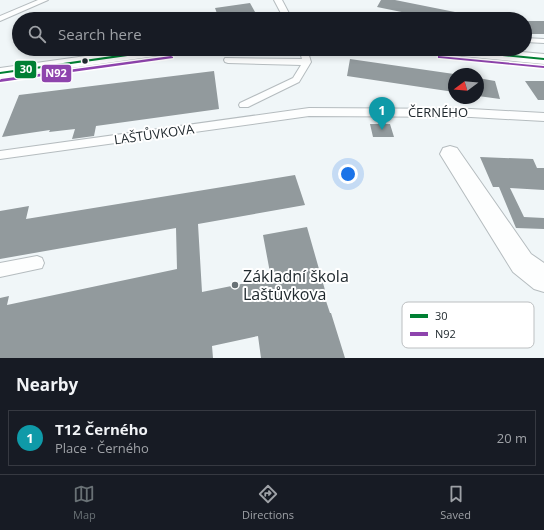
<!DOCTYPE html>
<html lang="en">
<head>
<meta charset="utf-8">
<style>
  :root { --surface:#171b24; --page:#20242c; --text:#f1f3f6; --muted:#9ea1a6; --line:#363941; --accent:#697175 }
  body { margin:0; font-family:"Open Sans",sans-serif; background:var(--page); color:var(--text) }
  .compass { position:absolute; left:448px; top:68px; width:36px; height:36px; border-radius:50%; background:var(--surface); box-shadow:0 2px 6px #0003; rotate:254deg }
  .you { position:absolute; left:348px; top:174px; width:14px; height:14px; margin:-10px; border:3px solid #fff; border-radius:50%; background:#1a73e8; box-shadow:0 0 0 6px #1a73e833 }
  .badge { display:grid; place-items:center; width:26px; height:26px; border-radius:50%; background:var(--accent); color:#fff; font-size:13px; font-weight:700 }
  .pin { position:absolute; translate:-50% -33px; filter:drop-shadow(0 1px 2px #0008) }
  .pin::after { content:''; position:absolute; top:21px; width:14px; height:12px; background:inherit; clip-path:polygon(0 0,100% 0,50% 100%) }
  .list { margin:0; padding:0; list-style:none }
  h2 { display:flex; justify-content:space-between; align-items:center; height:52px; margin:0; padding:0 16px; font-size:17px }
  h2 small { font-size:13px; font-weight:400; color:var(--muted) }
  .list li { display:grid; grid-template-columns:26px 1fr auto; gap:12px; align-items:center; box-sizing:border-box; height:56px; margin:0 8px 8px; padding:0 8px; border:1px solid var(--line); border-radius:0px }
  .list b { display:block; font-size:15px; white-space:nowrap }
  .list p { margin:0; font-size:13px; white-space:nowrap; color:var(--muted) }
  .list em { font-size:13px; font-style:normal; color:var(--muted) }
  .icon { flex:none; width:22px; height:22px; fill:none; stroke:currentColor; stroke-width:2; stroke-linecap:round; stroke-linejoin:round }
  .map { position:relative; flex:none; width:544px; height:358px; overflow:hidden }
  .search { position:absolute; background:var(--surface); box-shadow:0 2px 6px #0003; left:12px; right:12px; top:12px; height:44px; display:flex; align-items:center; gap:10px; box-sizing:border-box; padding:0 14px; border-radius:22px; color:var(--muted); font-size:15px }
  .sheet { height:116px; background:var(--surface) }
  nav { display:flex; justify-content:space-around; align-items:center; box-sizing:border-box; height:56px; border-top:1px solid var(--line); background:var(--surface); font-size:11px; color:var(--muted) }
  nav a { display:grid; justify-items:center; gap:2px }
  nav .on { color:var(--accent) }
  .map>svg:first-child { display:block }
  .building { fill:#929a9d }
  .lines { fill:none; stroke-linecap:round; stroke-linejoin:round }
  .lane-casing { stroke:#b5bcbf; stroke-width:2 }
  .street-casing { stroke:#b5bcbf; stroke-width:2 }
  .lane { fill:#fdfefe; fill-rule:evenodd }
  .street { fill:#fdfefe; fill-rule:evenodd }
  .bus-1-casing { stroke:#fff; stroke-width:3 }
  .bus-2-casing { stroke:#fff; stroke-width:3 }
  .bus-1 { fill:#008033; fill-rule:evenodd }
  .bus-2 { fill:#8e44ad; fill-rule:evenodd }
  .bus-dot { fill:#212a2f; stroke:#fff; stroke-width:1.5 }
  .poi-dot { fill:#697175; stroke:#fff; stroke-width:1.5 }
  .labels { text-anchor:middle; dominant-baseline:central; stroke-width:4; stroke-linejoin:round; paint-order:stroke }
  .street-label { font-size:13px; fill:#212a2f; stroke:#fff }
  .near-poi-label { font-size:16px; fill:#212a2f; stroke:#fff; text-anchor:start }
  .key { fill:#fff; stroke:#bcbfc1; stroke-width:1 }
  .key-label { font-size:11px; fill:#212a2f }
  .line-badge { stroke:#fff; stroke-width:1.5 }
  .badge-label { font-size:11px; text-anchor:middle; font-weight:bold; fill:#fff }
</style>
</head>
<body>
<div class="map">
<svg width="544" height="358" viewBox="0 0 544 358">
  <rect width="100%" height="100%" fill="#f0f6f8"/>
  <!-- building -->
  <path class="building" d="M381,0h14l95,19h-54l-59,-12z
    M250,3l9,16h-40l-4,-11z
    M525,21h19v13h-19z
    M350,59l104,15v18l-107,-16z
    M214,71l5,38 -123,17 -2,10 -22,3 3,-10 -26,3 1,-2 -48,7 17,-42z
    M478,78l17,3 5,18 -22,-3z
    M525,81h19v19h-6z
    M370,124h20l4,13h-21z
    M480,157l53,2 4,9h7v22l-34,-2 14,29 20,1v11l-28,-1 -17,-41h-6z
    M295,175l10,30 -107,19 4,68 69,-14 -8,-43 44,-8 20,70 -2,1 5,15h1l14,45h-84l-3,-22 -46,10 1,12h-213v-60l9,-2 -2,9 170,-36 -1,-41 -176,31v-48l29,-5 -3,13z"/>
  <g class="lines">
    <!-- lane casing -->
    <g class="lane-casing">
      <path id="lane" d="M38,0h10l-48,21v-5z
        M274,0h8l10,19h-8z
        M329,13c12,0 42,-1 51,6l-42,-2 -42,2 1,-2z
        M525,38l19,1v4l-19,-1z
        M299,49h8l4,13 -12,20 -51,25h-8l-1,-2 1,-2 53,-25 8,-13 -73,-2 -3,-1 -1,-2 1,-2 77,1z
        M309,108l162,1 73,4v8l-73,-4 -162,-1 -309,43v-8z
        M37,256l5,2 2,5 -2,5 -42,9v-14z"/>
    </g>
    <!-- street casing -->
    <g class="street-casing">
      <path id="street" d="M136,49h42l-2,3 -6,2 -170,24v-10z
        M433,49h57l54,5v10l-103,-10 -6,-2z
        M450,146l7,2 74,106 13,9v29l-10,-3 -21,-17 -73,-118 3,-6z"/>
    </g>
    <!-- lane -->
    <use href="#lane" class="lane"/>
    <!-- street -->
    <use href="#street" class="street"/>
    <!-- bus-1 casing -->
    <g class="bus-1-casing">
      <path id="bus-1" d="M161,49h11l-2,1 -170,24v-2z
        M439,49h15l90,9v2l-103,-10z"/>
    </g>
    <!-- bus-2 casing -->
    <g class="bus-2-casing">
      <path id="bus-2" d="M171,56l2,1v1l-173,24v-2l1,-1z
        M438,56l105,10h1v2l-104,-10h-2z"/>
    </g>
    <!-- bus-1 -->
    <use href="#bus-1" class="bus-1"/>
    <!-- bus-2 -->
    <use href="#bus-2" class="bus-2"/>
  </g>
  <!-- markers -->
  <circle class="bus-dot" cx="85" cy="61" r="3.5"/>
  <circle class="poi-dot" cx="235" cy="285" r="4"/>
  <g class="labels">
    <!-- street labels -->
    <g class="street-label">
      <text x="438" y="112">ČERNÉHO</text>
      <text transform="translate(154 134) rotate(-8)">LAŠTŮVKOVA</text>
    </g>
    <!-- near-poi labels -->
    <g class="near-poi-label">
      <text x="243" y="276">Základní škola<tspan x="243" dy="18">Laštůvkova</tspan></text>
    </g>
  </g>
  <!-- legend -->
  <rect x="402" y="302" width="132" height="46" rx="6" class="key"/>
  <rect x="410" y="314" width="18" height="4" fill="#008033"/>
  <rect x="410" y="332" width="18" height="4" fill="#8e44ad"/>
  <g class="key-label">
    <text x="435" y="320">30</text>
    <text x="435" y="338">N92</text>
  </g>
  <g class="line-badge">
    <rect x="14" y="60" width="23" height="19" rx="4" fill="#008033"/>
    <rect x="41" y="64" width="31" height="19" rx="4" fill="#8e44ad"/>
  </g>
  <g class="badge-label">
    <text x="26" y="73">30</text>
    <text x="56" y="77">N92</text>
  </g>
</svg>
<svg class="compass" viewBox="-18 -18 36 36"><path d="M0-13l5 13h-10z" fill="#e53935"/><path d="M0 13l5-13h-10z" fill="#9ea1a6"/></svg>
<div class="you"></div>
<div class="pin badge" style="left:382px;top:130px;background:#0f9aa8">1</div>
<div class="search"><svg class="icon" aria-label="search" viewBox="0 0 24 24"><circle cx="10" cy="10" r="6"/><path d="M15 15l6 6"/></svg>Search here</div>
</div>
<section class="sheet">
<h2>Nearby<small></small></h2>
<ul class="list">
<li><span class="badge" style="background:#0f9aa8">1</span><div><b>T12 Černého</b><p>Place · Černého</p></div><em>20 m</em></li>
</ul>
</section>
<nav>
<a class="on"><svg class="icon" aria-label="map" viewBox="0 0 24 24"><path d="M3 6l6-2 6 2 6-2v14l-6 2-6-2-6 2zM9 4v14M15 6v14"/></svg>Map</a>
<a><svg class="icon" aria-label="directions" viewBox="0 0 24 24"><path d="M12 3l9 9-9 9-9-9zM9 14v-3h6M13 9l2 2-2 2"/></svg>Directions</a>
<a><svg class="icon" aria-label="saved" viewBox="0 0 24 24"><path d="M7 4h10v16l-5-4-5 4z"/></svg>Saved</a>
</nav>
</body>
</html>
